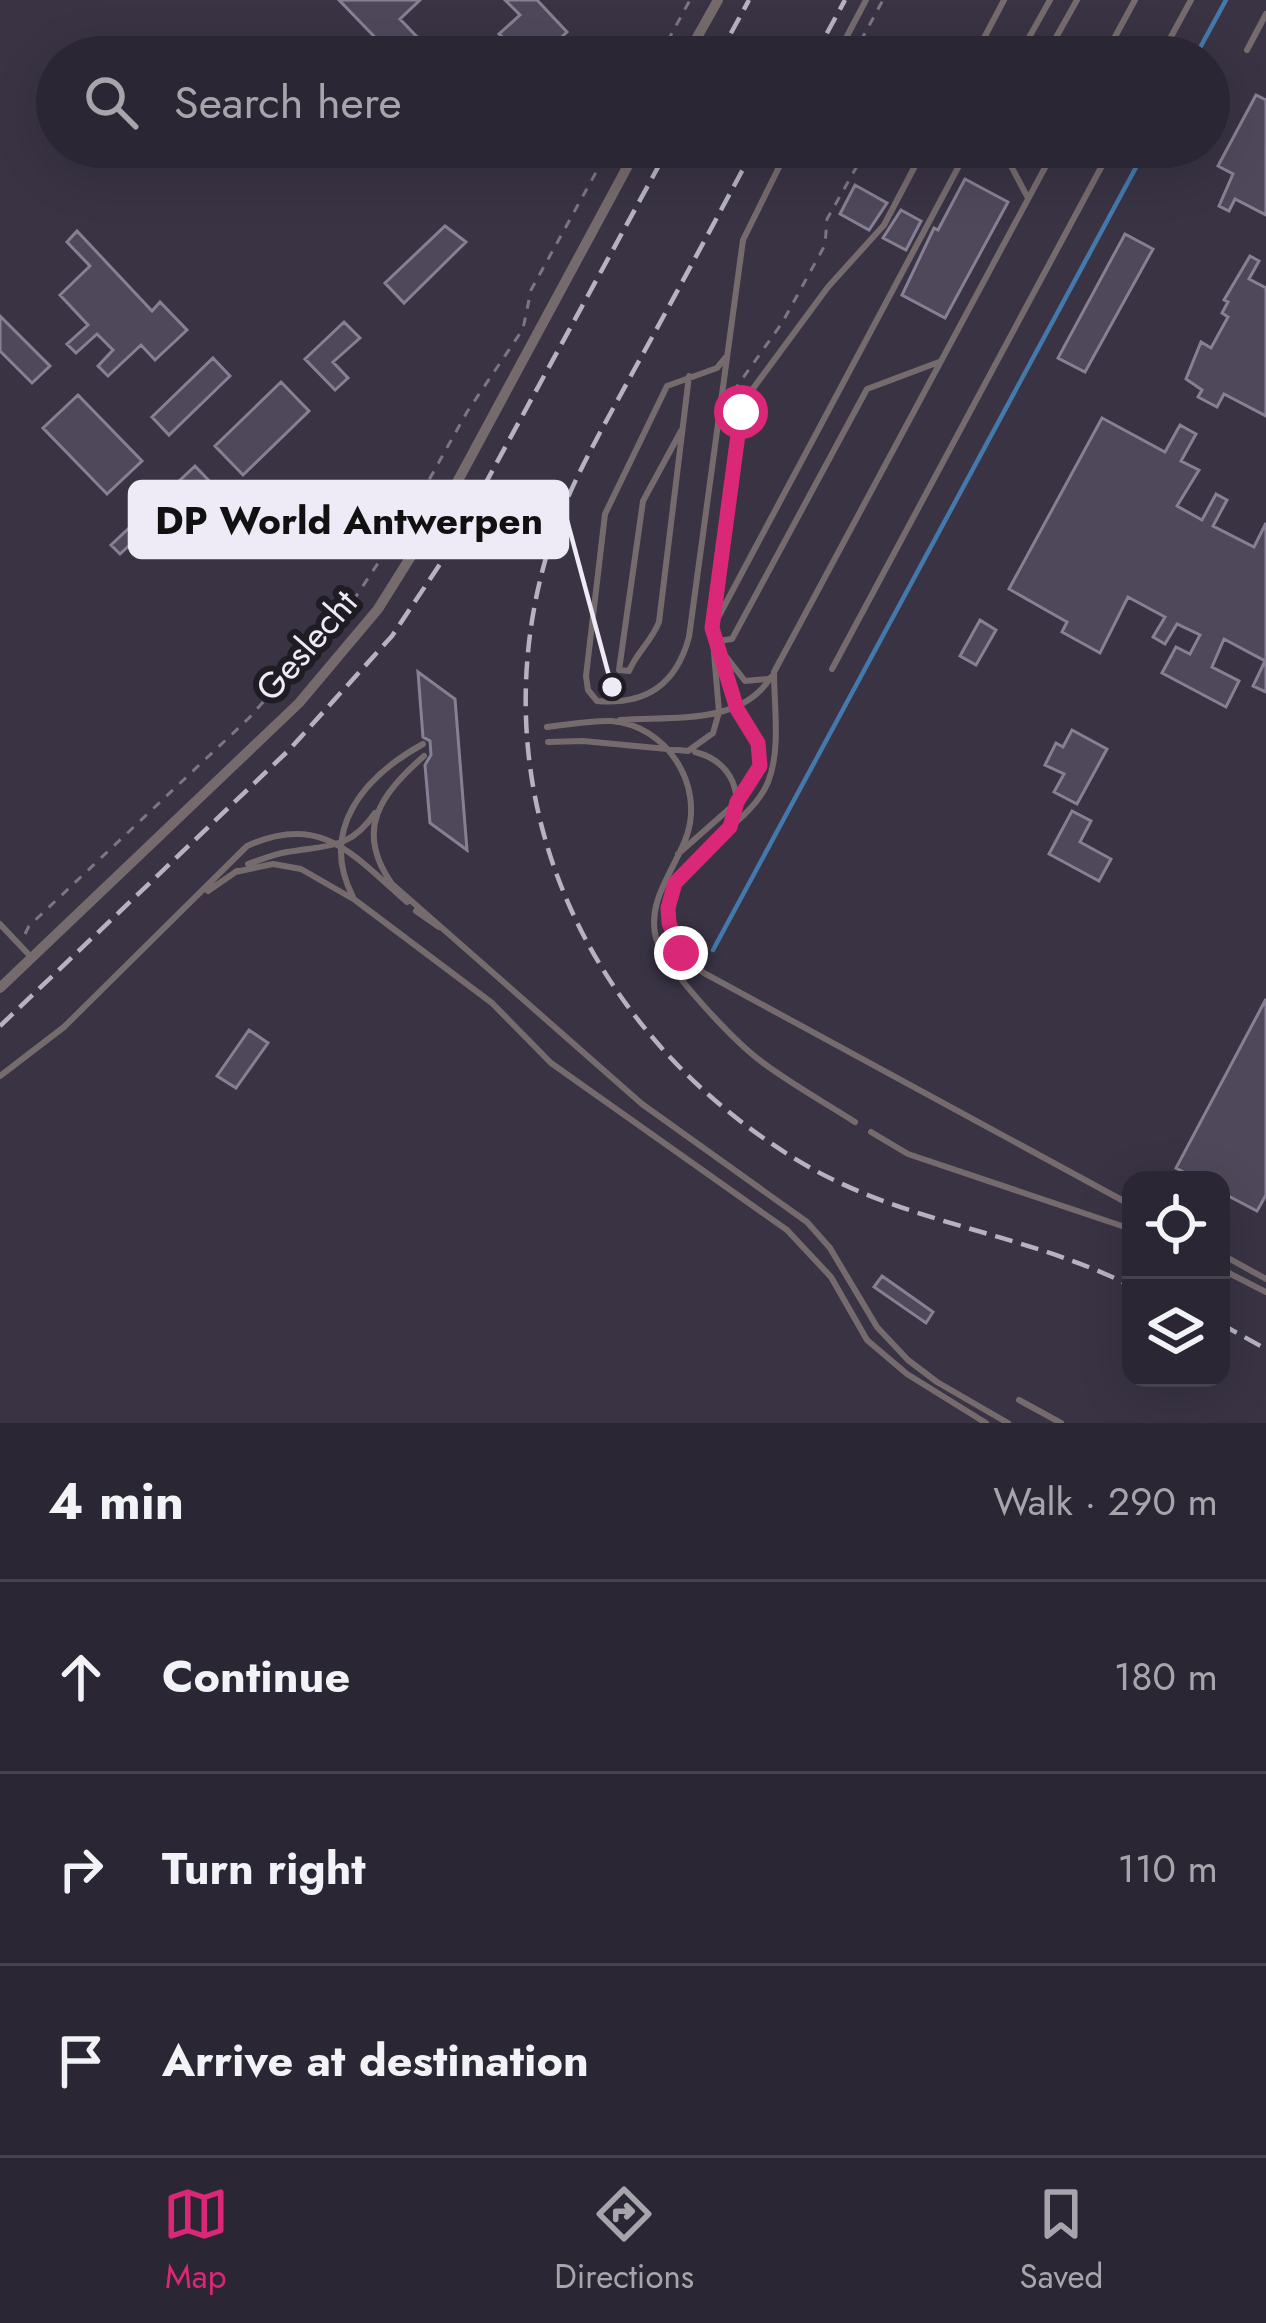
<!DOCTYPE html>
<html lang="en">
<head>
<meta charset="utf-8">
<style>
  :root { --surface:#2b2633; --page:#332e3b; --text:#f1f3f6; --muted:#a6a5ac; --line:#47434e; --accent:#db2777 }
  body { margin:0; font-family:Jost,sans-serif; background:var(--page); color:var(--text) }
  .controls { position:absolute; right:36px; bottom:36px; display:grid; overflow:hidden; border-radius:24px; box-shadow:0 12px 48px #0002 }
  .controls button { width:108px; height:108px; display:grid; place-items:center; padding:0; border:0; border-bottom:3px solid var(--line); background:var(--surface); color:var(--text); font:60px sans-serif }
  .stop { position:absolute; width:36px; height:36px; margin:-27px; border:9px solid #db2777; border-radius:50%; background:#fff }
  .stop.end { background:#db2777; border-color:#fff; box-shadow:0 3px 12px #0008 }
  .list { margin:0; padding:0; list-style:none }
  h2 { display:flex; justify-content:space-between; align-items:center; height:156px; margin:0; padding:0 48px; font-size:51px }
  h2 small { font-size:39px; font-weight:400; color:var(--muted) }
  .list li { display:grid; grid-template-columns:78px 1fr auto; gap:36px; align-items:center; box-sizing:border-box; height:192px; padding:0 48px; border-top:3px solid var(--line) }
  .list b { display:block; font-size:45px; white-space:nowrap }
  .list em { font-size:39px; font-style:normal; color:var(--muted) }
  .icon { flex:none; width:66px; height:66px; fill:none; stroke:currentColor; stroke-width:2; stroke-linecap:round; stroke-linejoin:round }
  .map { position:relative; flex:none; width:1266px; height:1423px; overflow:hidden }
  .search { position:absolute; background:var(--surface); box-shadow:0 12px 48px #0002; left:36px; right:36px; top:36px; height:132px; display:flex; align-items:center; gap:30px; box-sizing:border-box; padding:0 42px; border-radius:66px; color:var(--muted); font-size:45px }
  .sheet { height:732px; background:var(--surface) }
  nav { display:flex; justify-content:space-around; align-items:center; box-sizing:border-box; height:168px; border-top:3px solid var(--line); background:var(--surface); font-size:33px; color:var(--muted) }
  nav a { display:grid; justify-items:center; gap:6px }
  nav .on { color:var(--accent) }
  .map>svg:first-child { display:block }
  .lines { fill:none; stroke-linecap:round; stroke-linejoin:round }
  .stream { stroke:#4479ab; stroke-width:4.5 }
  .building { fill:#4f485b; stroke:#878094; stroke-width:3 }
  .path { stroke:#7b7585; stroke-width:3; stroke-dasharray:9 9; stroke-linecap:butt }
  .service { stroke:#766b6c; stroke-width:6 }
  .minor { stroke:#766b6c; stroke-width:10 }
  .rail { stroke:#b7b2c0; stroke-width:4.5; stroke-dasharray:18 9; stroke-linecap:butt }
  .route { stroke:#db2777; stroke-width:15 }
  .labels { text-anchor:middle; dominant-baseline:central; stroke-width:12; stroke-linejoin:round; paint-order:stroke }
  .street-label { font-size:36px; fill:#eeeaf6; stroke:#1f1c24 }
  .leader { fill:none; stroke:#eeeaf6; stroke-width:4.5 }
  .callout-dot { fill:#eeeaf6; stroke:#1f1c24; stroke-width:4.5 }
  .callout { fill:#eeeaf6; stroke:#eeeaf6; stroke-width:4.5 }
  .callout-label { font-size:39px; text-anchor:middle; font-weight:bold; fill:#111 }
</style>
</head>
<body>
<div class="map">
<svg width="1266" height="1423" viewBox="0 0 1266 1423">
  <rect width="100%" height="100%" fill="#393344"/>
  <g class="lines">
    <!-- stream -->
    <path class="stream" d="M1195,57l31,-57
      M713,950l434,-803"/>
  </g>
  <!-- building -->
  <path class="building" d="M339,0h81l-20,19 19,20 -19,18h-6z
    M505,0h32l30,32 -27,25h-24l-13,-13 4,-3 -8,-7 21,-19z
    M1256,95l10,5v115l-31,-16 -6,12 -10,-5 14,-32 -15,-8z
    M965,179l43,23 -63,116 -43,-23 32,-67 4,2z
    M855,185l32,18 -18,27 -29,-16z
    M901,210l20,11 -15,29 -23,-12z
    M445,226l21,16 -62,61 -19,-20z
    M77,231l75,80 8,-9 27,28 -32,30 -14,-15 -33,31 -10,-10 15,-16 -16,-16 -21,19 -9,-9 21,-19 -28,-30 30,-29 -23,-24z
    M1125,234l28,15 -68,123 -27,-14z
    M1250,256l9,5 -10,18 17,9v128l-42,-22 -7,13 -19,-10 4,-7 -16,-11 15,-37 10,6 17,-31 -6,-4 6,-11 -4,-2z
    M0,316l50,50 -18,17 -32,-32z
    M344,322l16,16 -27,24 15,16 -13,12 -30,-31z
    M213,358l17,18 -61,59 -17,-18z
    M281,382l28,29 -66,64 -28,-29z
    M78,395l64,66 -35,33 -64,-66z
    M1102,418l63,34 15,-27 16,9 -15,27 18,9 -22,36 25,14 14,-26 11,6 -14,26 41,21 12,-24v169l-13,-6 12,-25 -41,-22 -12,28 27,14 -13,26 -64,-34 14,-26 14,7 10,-19 -23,-11 -12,20 -12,-7 12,-20 -37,-20 -28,56 -38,-21 5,-10 -58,-33z
    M195,466l19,20 -70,66 -11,-10 -13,12 -9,-9z
    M980,620l16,10 -20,35 -16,-9z
    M418,672l37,27 12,151 -37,-27 -5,-58 6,-10 -1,-14 -7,-4z
    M1072,730l35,19 -30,55 -23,-12 10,-18 -19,-9 11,-22 7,4z
    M1072,811l19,10 -11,21 31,17 -12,22 -50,-27z
    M1266,999v196l-9,16 -36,-19v-12h-22l-23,-12z
    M249,1030l19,13 -32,45 -19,-12z
    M882,1276l51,36 -7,11 -52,-36z"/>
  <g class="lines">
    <!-- path -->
    <path class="path" d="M659,57l31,-57
      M852,57l31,-57
      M733,392l49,-69 43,-78 2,-26 29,-51 -8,-21
      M25,934l4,-8 220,-208 104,-117 53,-80 61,-109 56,-83 8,-39 79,-143"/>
    <!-- service -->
    <path class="service" d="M1247,50l19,-36
      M836,57l30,-57
      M974,57l30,-57
      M1018,57l32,-57
      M1045,57l32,-57
      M1104,57l31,-57
      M1160,57l31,-57
      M1001,147l27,51
      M1056,147l-282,525c0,34 7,78 -6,110 -22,54 -117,78 -97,148 5,20 16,32 33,43l427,232
      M726,357l-9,11 -50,18 -62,128 -19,162 2,14 9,11c49,4 79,-16 92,-64l54,-397 46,-93
      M681,431l-38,70 -24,169 10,1c8,-19 22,-29 30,-49l30,-246
      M713,622l28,-210 5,-14 82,-111 56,-62 41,-78
      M718,641l14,-2 135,-250 72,-27
      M724,654l21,27 23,-2
      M832,669l280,-522
      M620,720c52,-4 121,6 151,-43
      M547,727c20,-2 44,-7 64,-6 55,4 93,63 76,114 -11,33 -41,65 -31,103 9,31 79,104 106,124 29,22 62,40 93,60
      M548,742l35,-1 105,10 25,-18 6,-21 -7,-83 257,-482
      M695,752c32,8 47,34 40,66
      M424,756c-44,39 -70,74 -32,128l250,220 165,118 23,26 47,79 31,33 29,22 71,41
      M678,854l59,-52 23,-35 -2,-24 -21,-34 -23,-74
      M248,864c12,-4 26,-10 39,-12 40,-7 63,-2 88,-39
      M235,872l38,-8 28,5 54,31 137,103 59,60 236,167 44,47 36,63 40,34 79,49
      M208,891l29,-20
      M353,897c-35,-68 12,-121 70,-153
      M416,911l23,16
      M0,924l32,34
      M0,1076l64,-49 183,-181c75,-34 106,9 160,56
      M871,1132l37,22 223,75
      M1221,1254l45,25
      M1221,1269l45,23
      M1019,1400l42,23"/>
    <!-- minor -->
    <path class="minor" d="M686,57l32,-57
      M0,988l299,-285 79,-94 77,-123 183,-339"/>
    <!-- rail -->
    <path class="rail" d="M718,57l31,-57
      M814,57l31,-57
      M755,147c-40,74 -80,149 -121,223 -30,56 -63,111 -83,171 -80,250 36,498 258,626 100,57 219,67 322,119
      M0,1026l289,-276 103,-114 56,-84 221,-405
      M1221,1324l45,25"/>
  </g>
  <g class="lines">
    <!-- route -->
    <path class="route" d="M681,953l-12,-30 -1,-15 7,-25 55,-56 7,-25 23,-36 -2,-23 -21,-34 -25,-81 29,-216"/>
  </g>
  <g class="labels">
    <!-- street labels -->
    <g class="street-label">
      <text transform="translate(306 645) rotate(-49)">Geslecht</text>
    </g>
  </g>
  <!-- callouts -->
  <path class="leader" d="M612 687L567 520"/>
  <circle class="callout-dot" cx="612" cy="687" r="12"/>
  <rect class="callout" x="130" y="482" width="437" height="75" rx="12"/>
  <g class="callout-label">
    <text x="349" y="534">DP World Antwerpen</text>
  </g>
</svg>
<div class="controls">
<button><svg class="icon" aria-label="locate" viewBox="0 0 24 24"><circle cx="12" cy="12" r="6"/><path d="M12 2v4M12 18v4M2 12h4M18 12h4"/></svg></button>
<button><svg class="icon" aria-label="layers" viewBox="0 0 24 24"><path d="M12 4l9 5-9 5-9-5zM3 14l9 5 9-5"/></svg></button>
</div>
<div class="stop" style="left:741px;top:412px"></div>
<div class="stop end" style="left:681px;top:953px"></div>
<div class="search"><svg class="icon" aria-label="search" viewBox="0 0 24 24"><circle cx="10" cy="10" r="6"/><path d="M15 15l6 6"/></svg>Search here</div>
</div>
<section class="sheet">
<h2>4 min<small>Walk · 290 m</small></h2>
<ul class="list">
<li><svg class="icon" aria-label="ahead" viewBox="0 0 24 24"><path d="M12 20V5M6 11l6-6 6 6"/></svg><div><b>Continue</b></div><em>180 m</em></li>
<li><svg class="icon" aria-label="right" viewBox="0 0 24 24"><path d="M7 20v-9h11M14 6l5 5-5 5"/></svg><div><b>Turn right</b></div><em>110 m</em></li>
<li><svg class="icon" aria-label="arrive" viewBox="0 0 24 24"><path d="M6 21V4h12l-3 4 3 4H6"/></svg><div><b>Arrive at destination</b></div></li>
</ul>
</section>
<nav>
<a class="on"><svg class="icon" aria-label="map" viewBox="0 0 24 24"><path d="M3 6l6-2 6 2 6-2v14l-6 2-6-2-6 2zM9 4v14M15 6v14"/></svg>Map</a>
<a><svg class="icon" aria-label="directions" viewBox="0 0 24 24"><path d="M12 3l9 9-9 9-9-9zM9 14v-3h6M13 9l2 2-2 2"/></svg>Directions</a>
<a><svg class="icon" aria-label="saved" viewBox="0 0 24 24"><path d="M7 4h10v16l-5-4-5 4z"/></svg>Saved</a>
</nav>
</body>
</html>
